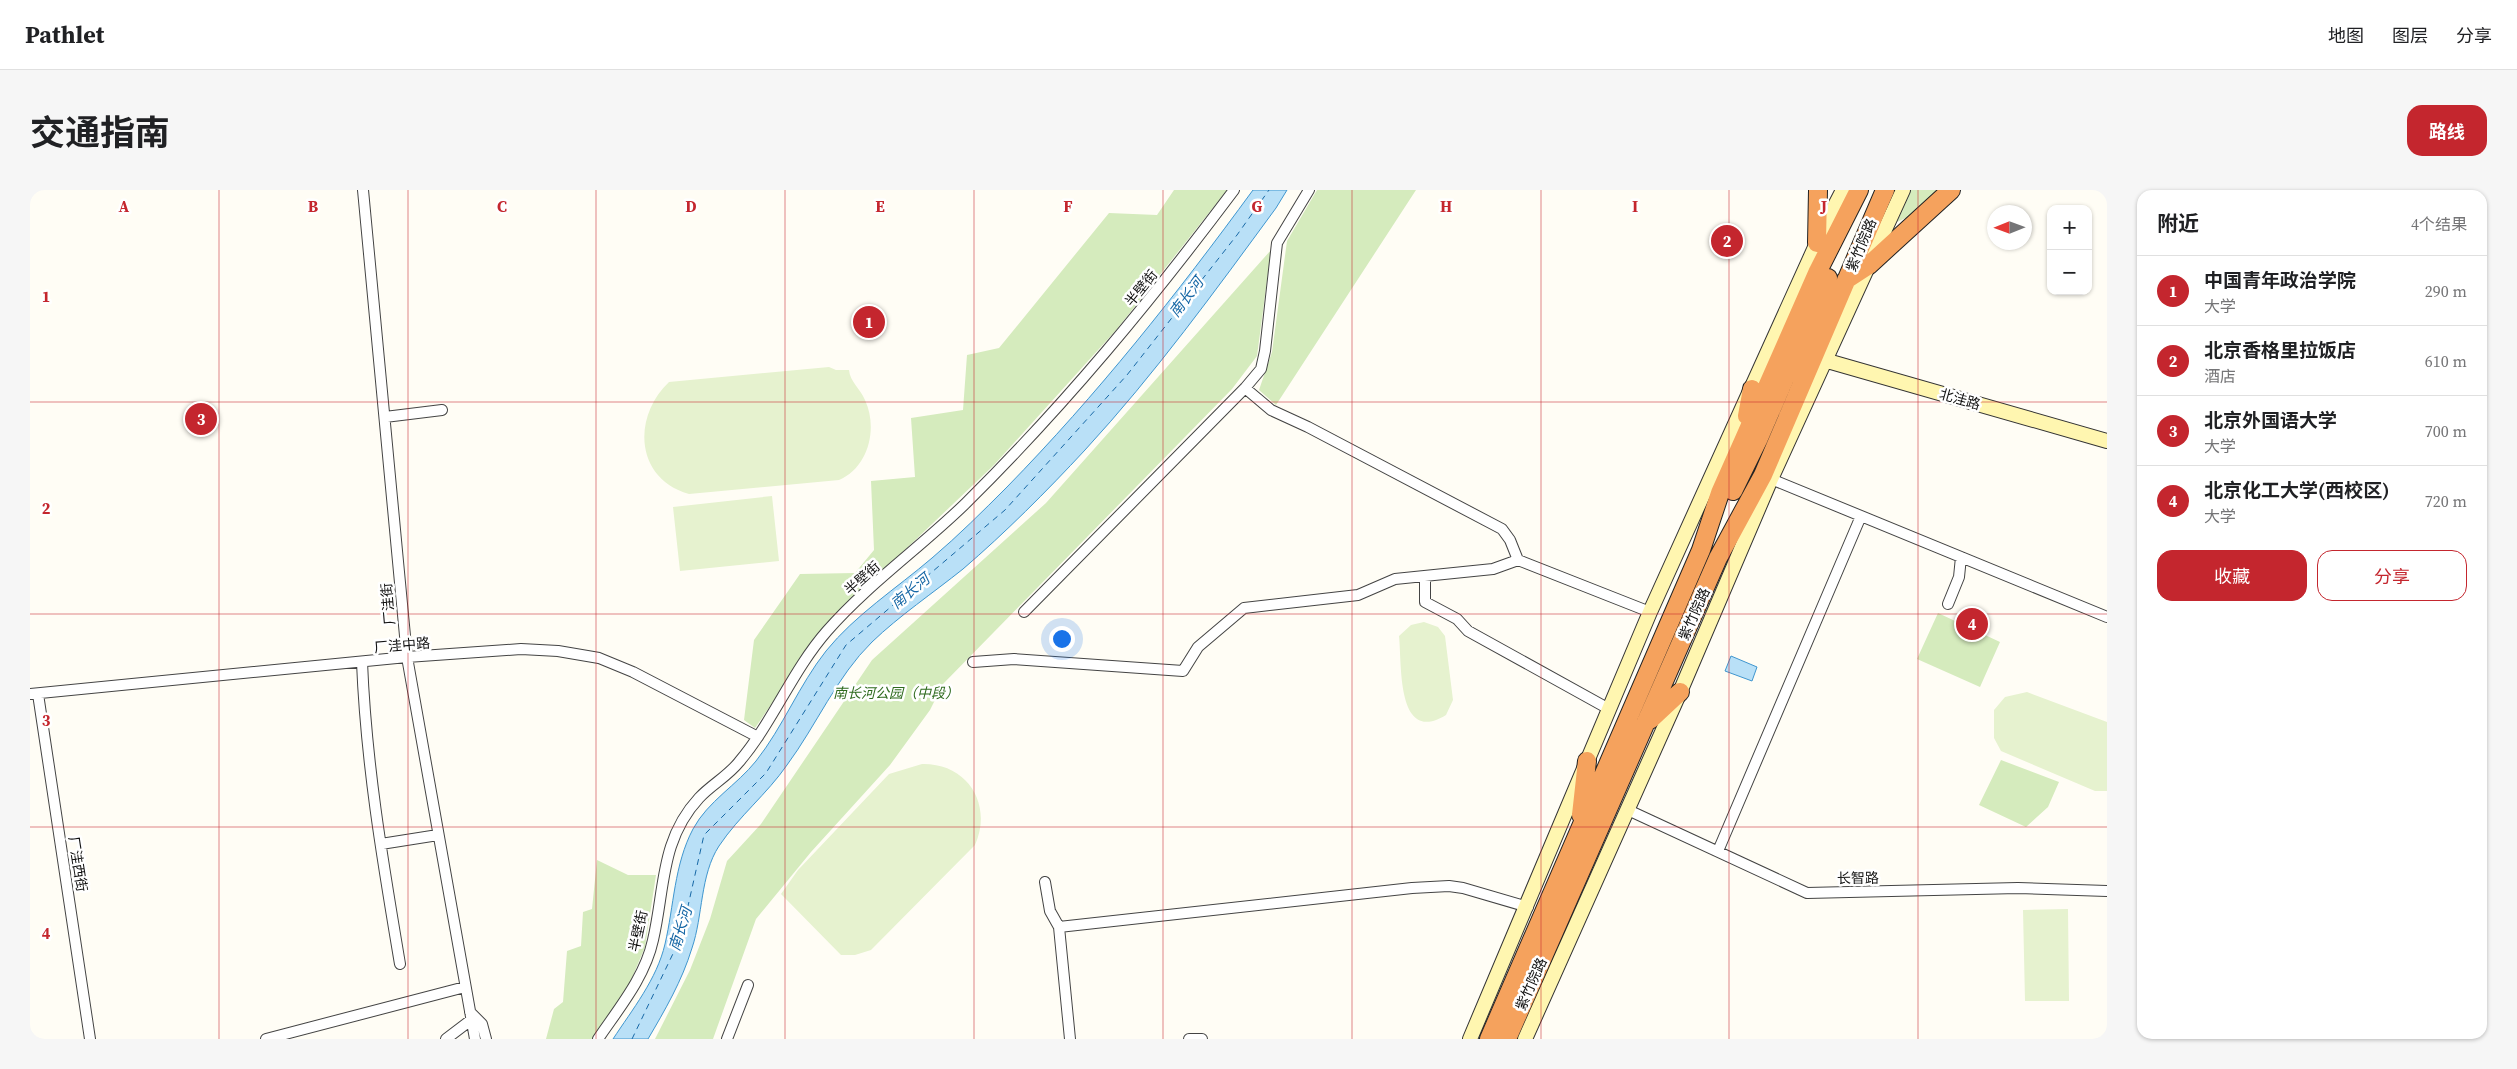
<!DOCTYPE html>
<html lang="zh">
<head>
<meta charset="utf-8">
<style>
  :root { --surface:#fff; --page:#f6f6f6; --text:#202124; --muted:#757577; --line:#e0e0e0; --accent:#c4262e }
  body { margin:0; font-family:"Source Serif 4","Noto Sans SC",serif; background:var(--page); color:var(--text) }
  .controls { position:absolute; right:15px; top:15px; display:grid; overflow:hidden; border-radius:10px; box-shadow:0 1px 4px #0004 }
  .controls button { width:45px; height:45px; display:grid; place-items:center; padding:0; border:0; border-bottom:1px solid var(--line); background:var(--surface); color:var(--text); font:25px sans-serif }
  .compass { position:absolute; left:1957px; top:15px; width:45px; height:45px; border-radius:50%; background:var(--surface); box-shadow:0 1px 4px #0004; rotate:269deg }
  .you { position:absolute; left:1031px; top:448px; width:18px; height:18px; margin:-12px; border:4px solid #fff; border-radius:50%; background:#1a73e8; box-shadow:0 0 0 8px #1a73e833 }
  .badge { display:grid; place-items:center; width:32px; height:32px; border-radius:50%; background:var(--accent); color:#fff; font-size:16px; font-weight:700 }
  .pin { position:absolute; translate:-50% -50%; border:2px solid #fff; box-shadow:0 1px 5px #0006 }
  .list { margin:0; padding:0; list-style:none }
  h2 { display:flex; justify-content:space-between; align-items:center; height:65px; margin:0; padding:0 20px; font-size:21px }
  h2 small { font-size:16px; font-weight:400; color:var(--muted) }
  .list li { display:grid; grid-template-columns:32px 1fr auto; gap:15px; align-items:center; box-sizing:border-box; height:70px; padding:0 20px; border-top:1px solid var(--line) }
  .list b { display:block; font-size:19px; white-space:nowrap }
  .list p { margin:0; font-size:16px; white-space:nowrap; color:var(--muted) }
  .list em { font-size:16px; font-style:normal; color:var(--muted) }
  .actions { display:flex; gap:10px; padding:15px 20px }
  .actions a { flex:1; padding:11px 0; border:1px solid var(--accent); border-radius:15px; text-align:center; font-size:18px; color:var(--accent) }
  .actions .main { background:var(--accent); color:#fff }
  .map { position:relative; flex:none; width:2077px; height:849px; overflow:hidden; border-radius:15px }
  header { display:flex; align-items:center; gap:30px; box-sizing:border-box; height:70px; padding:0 25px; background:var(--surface); border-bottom:1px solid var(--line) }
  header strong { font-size:24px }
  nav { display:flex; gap:28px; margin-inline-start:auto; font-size:18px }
  .intro { display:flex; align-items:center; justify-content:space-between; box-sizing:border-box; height:120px; padding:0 30px }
  h1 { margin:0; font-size:35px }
  .button { padding:12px 22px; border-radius:15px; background:var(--accent); color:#fff; font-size:18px; font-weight:700 }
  main { display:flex; gap:30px; padding:0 30px }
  aside { flex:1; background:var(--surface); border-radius:15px; box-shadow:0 1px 4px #0004 }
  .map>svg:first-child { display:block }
  .green { fill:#d5ebbd }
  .pitch { fill:#e6f2cf }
  .water { fill:#b9e0f7; stroke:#3f96cf }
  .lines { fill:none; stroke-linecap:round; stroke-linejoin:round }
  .ferry { stroke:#1768a6; stroke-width:1; stroke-dasharray:6 5; stroke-linecap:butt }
  .street-casing { stroke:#444; stroke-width:12 }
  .secondary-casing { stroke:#333; stroke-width:16 }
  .highway-casing { stroke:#222; stroke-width:20 }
  .street { stroke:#fff; stroke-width:10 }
  .secondary { stroke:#fff6b0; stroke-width:14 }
  .highway { stroke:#f5a25d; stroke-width:18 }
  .grid { fill:none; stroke:#c4262e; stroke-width:1; stroke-opacity:0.55 }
  .labels { text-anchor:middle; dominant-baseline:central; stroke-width:5; stroke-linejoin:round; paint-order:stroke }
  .street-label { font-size:14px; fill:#111; stroke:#fff }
  .park-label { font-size:14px; font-style:italic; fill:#2f6b1f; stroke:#fff }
  .water-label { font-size:15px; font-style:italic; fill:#1768a6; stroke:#fff }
  .grid-label { font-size:16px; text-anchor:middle; font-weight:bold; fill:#c4262e; stroke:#fff; stroke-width:5; stroke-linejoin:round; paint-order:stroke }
</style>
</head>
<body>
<header>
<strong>Pathlet</strong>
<nav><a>地图</a><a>图层</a><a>分享</a></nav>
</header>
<div class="intro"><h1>交通指南</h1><a class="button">路线</a></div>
<main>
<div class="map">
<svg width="2077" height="849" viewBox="0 0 2077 849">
  <rect width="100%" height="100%" fill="#fffdf5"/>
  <!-- green -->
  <path class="green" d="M1144,0h53l-110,139 -123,136 -169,161 -70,102 -11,-8 10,-80 46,-66 55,-1 19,-23 -3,-69 44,-4 -4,-59 52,-8 4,-55 32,-7 110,-135 48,2z
    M1287,0h99l-140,215 -17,-15 13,-38 15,-111z
    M1881,0h30l-31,26 -13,6z
    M1241,60l-14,106 -25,33 -289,295 -13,26 -40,55 -79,87 -55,67 -43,120h-58l35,-69 20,-51 17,-58 34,-37 111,-164 174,-157z
    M1908,423l62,29 -20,45 -63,-28z
    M1971,570l58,22 -11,25 -22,20 -47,-22z
    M567,670l31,15h28l-11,72 -16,38 -37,54h-46l8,-30 9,-7 4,-51 14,-5 2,-34 9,-3z"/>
  <!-- pitch -->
  <path class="pitch" d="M799,177l7,3h13c1,12 11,18 16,30 13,28 4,67 -26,80l-150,14c-54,-15 -57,-77 -20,-112z
    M742,306l7,65 -99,10 -7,-64z
    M1394,432l14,5 7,9 8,64 -7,15c-50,31 -44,-52 -47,-79l12,-11z
    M1997,502l80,30v69h-12l-94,-40 -7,-13v-28l11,-13z
    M892,574c46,-1 71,41 53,81l-104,105 -16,5h-14l-60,-61 17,-24 91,-96z
    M2038,719l1,92h-44l-2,-91z"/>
  <!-- water -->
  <path class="water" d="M1223,0h34l-11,18c-61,83 -121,166 -191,242 -38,41 -80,83 -122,119 -30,24 -64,47 -91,73 -35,34 -56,84 -85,123 -20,29 -48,51 -68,81 -19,29 -16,70 -27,102 -10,33 -27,62 -44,91h-35c19,-29 44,-60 52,-95 9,-38 9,-79 28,-115 15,-28 44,-44 63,-68 27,-34 43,-76 70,-110 29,-36 71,-63 106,-93 26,-22 51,-47 75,-71 90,-92 170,-193 246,-297z
    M1701,466l26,11 -5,14 -27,-10z"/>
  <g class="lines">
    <!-- ferry -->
    <path class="ferry" d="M602,849l49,-102 23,-102 62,-62 80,-128 159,-135 122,-135 110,-140 32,-45"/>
    <!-- street casing -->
    <g class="street-casing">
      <path id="street" d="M333,0l44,467 68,382
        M1215,198l26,22 37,17 194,102 8,11 8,20 132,52
        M355,227l57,-7
        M1741,289l336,138
        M1395,386v26l32,17 11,12 141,78
        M1918,414l11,-27 2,-20
        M994,422l221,-224 16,-19 4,-18 12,-108 32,-53
        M332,472c4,102 21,201 38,302
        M943,472l41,-3 169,12 15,-24 46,-39 114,-13 37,-16 98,-10 25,-9
        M0,504l377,-37 114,-8 37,2 41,7 34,14 125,65
        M8,504l52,345
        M1598,620l179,83 211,-5 89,3
        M351,654l57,-9
        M1688,661l143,-335
        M1015,692l5,29 9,16
        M440,822l12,12 4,15
        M236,849l199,-52
        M416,849l25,-19
        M568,849c21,-31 47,-62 55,-99 12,-51 7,-100 46,-142 12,-13 29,-22 40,-36 34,-40 53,-91 88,-131 41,-47 94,-84 139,-128 100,-99 184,-201 268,-313
        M697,849l21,-54
        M1040,849l-11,-112 353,-39 37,-2 14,2 65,19
        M1159,849h13"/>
    </g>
    <!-- secondary casing -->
    <g class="secondary-casing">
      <path id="secondary" d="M1787,168l290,83
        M1440,849l180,-427 176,-389 17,-33
        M1495,849l155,-347 91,-213 132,-289"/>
    </g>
    <!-- highway casing -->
    <g class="highway-casing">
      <path id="highway" d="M1787,53l1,-53
        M1816,90l23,-15 82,-75
        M1717,226l5,-27
        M1703,301l26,-53 69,-160
        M1620,530l30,-28
        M1551,625l6,-54
        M1459,849l212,-489 19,-57 24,-54 74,-168 41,-81
        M1477,849l211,-481 45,-83 122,-285"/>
    </g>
    <!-- street -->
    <use href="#street" class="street"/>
    <!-- secondary -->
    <use href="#secondary" class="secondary"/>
    <!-- highway -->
    <use href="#highway" class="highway"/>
  </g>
  <!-- grid -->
  <path class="grid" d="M189,0v849M378,0v849M566,0v849M755,0v849M944,0v849M1133,0v849M1322,0v849M1511,0v849M1699,0v849M1888,0v849M0,212h2077M0,424h2077M0,637h2077"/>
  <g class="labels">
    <!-- street labels -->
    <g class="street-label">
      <text transform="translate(1831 55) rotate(-67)">紫竹院路</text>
      <text transform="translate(1111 98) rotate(-51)">半壁街</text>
      <text transform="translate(1930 209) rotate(16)">北洼路</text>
      <text transform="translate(832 388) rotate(-42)">半壁街</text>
      <text transform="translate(358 414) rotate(-95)">厂洼街</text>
      <text transform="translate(1664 424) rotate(-66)">紫竹院路</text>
      <text transform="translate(372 455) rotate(-5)">厂洼中路</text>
      <text transform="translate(48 674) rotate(81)">厂洼西街</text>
      <text transform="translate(1828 688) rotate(-1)">长智路</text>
      <text transform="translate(608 741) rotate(-78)">半壁街</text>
      <text transform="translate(1501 794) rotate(-66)">紫竹院路</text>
    </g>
    <!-- park labels -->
    <g class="park-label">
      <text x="866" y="503">南长河公园（中段）</text>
    </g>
    <!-- water labels -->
    <g class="water-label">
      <text transform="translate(1156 107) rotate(-53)">南长河</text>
      <text transform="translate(880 401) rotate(-40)">南长河</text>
      <text transform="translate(650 739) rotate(-73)">南长河</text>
    </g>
  </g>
  <g class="grid-label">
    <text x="94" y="22">A</text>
    <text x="283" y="22">B</text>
    <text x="472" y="22">C</text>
    <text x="661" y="22">D</text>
    <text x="850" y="22">E</text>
    <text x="1038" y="22">F</text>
    <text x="1227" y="22">G</text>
    <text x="1416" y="22">H</text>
    <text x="1605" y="22">I</text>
    <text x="1794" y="22">J</text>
    <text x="16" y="112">1</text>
    <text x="16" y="324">2</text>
    <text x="16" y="536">3</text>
    <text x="16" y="749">4</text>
  </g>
</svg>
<div class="controls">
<button>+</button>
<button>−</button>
</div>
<svg class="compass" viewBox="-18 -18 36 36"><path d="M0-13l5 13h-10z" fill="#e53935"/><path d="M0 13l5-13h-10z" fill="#757577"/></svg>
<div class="you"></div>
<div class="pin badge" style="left:839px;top:132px">1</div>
<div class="pin badge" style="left:1697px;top:51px">2</div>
<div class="pin badge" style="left:171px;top:229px">3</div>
<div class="pin badge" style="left:1942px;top:434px">4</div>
</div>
<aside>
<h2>附近<small>4个结果</small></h2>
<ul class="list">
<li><span class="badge">1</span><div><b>中国青年政治学院</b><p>大学</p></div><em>290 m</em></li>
<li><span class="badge">2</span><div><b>北京香格里拉饭店</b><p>酒店</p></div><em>610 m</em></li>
<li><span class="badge">3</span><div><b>北京外国语大学</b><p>大学</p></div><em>700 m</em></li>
<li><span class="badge">4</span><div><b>北京化工大学(西校区)</b><p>大学</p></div><em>720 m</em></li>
</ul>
<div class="actions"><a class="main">收藏</a><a>分享</a></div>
</aside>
</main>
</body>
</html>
